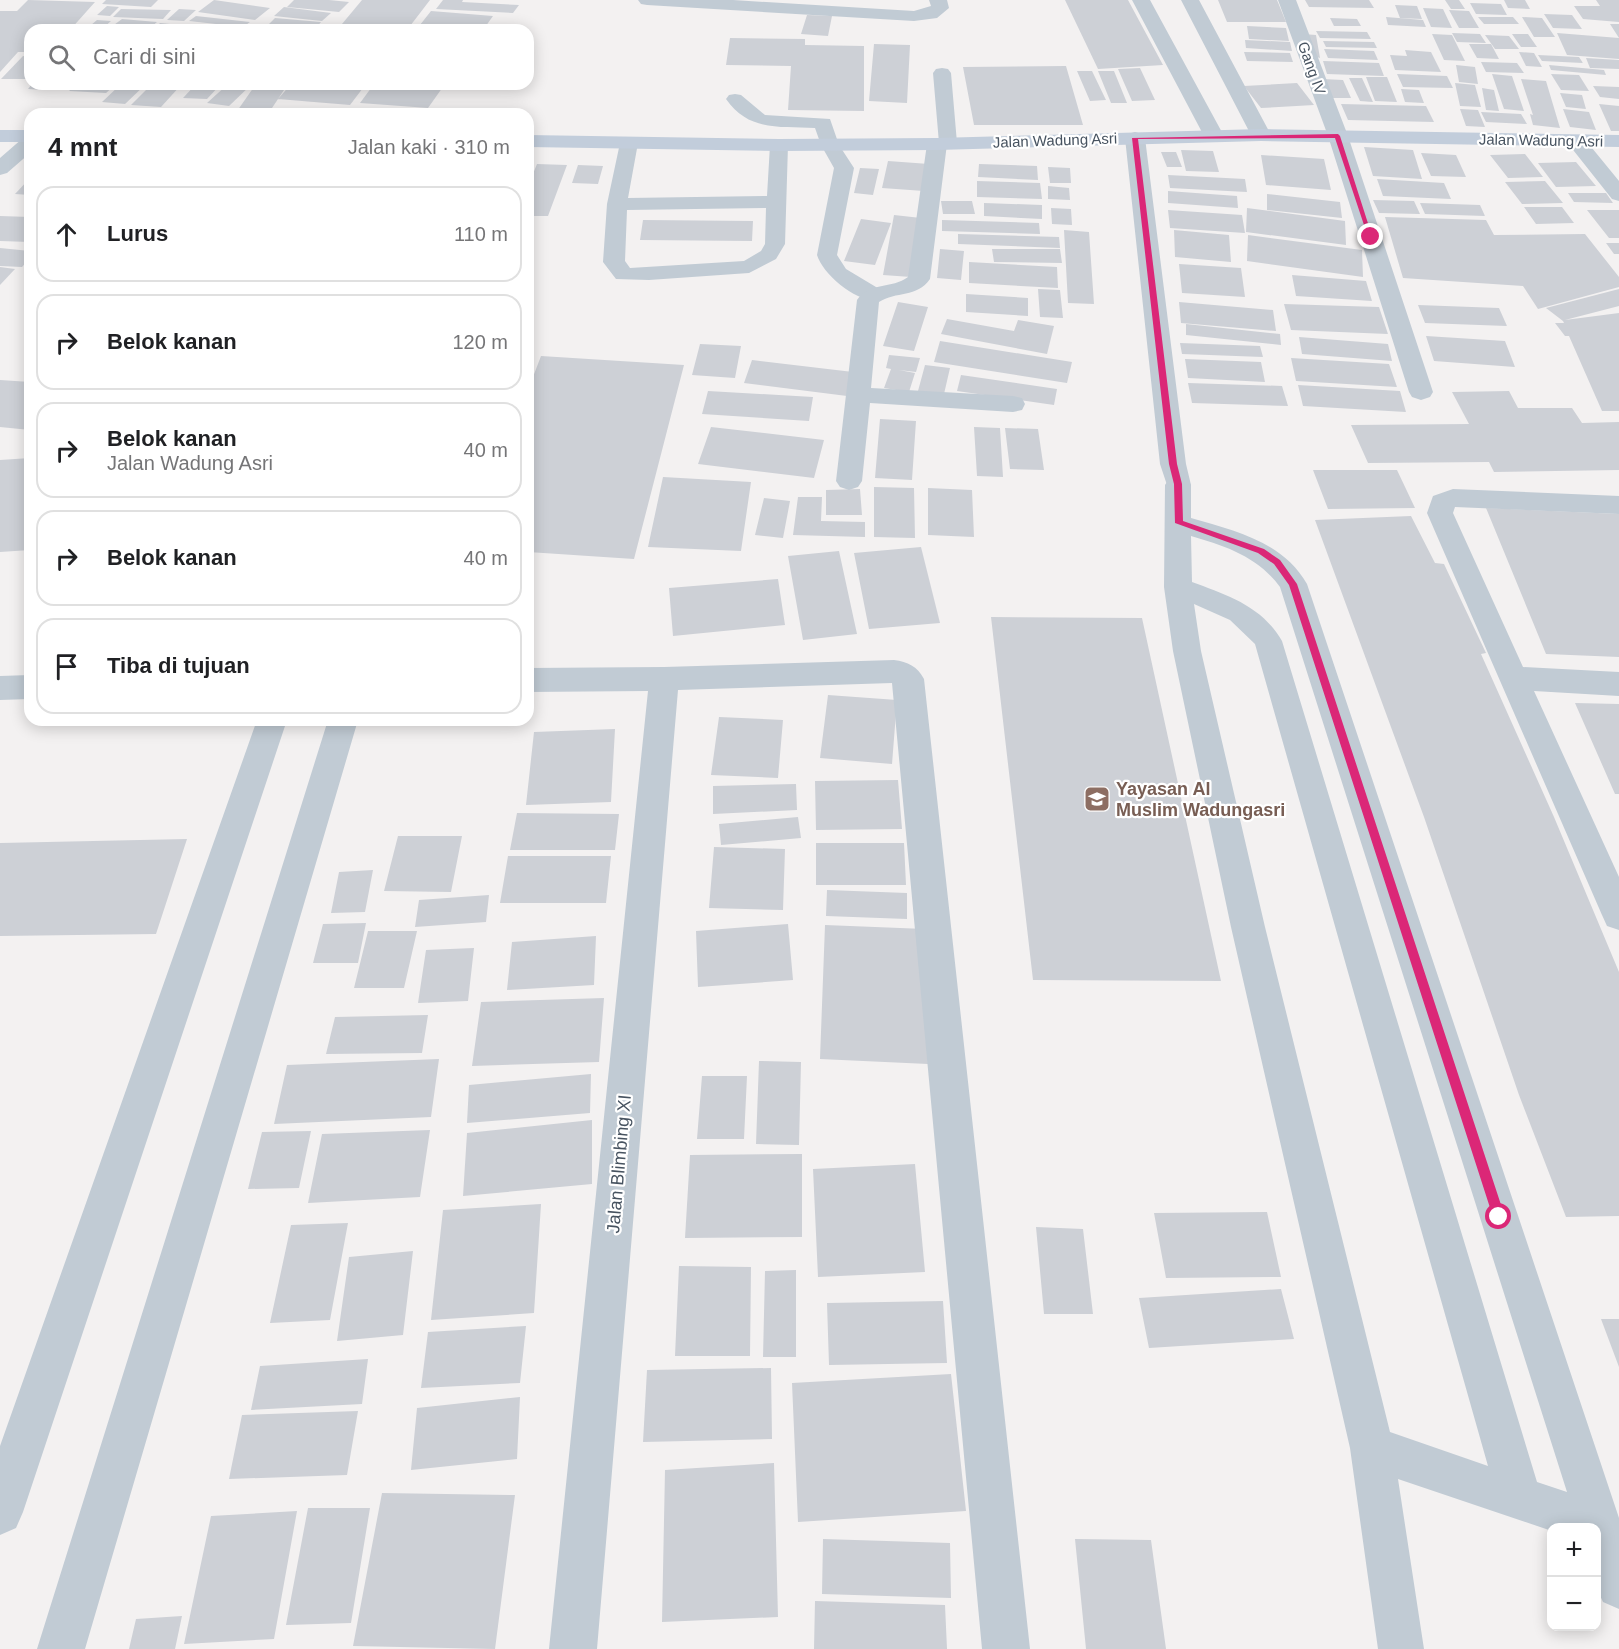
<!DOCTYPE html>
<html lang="id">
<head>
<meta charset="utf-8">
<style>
  :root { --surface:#fff; --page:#f2f2f2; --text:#202124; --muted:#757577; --line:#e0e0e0 }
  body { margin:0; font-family:Helvetica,sans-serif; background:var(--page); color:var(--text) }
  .controls { position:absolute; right:18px; bottom:18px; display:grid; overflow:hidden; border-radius:12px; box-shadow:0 3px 15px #0003 }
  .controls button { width:54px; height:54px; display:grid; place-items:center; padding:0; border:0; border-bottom:2px solid var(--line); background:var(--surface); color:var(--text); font:30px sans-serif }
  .stop { position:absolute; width:18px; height:18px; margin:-14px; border:4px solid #db2777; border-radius:50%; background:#fff }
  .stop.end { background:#db2777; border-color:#fff; box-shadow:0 2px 6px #0008 }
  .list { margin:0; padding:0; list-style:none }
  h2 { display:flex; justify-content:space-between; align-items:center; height:78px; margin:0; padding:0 24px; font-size:26px }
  h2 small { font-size:20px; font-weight:400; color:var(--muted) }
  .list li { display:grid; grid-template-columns:39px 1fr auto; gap:18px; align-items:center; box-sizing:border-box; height:96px; margin:0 12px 12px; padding:0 12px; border:2px solid var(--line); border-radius:18px }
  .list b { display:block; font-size:22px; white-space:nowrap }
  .list p { margin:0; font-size:20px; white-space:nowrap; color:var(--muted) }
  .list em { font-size:20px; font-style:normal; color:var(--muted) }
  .icon { flex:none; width:33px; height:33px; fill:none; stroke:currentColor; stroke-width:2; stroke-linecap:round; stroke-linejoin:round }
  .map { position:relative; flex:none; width:1619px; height:1649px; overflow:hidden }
  .search { position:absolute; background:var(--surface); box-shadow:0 3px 15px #0003; left:24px; top:24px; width:510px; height:66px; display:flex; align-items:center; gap:15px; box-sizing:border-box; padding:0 21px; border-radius:18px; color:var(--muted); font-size:22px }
  .panel { position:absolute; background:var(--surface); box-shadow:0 3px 15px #0003; left:24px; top:108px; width:510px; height:618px; border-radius:18px }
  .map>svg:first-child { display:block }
  .building { fill:#cdd0d6 }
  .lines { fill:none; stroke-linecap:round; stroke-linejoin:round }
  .lane { fill:#c1cbd4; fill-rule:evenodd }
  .street { fill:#c1cbd4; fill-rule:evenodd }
  .secondary { fill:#c2cddb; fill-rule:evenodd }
  .route { fill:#db2777 }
  .labels { text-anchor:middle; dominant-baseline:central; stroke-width:4.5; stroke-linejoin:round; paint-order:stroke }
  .far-street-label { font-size:15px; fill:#475360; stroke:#fff }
  .education-label { font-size:18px; font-weight:bold; fill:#785e54; stroke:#fff; text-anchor:start }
  .street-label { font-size:18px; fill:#475360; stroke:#fff }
</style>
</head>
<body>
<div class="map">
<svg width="1619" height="1649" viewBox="0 0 1619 1649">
  <rect width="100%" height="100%" fill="#f3f1f1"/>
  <!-- building -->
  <path class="building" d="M28,0l67,2 -25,28h-40v22h-12l-18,20v-61h17z
    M106,0h52l-7,7 -49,-3z
    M214,0l56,8 -15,12 -57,-8z
    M294,0h35l20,2 -10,10 -52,-5z
    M362,0h68l-23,30h-70z
    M463,0l-1,2 57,3 -6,8 -77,-4 7,-9z
    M1065,0h63l35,65 -65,4z
    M1218,0h59l9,22h-59z
    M1305,0h64l5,8 -65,-1z
    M1445,0h14l6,9h-14z
    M1504,0h21l5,9 -22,-1z
    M1596,0h23v22l-36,-3 -9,-13h26z
    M1470,3l31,1 6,11 -31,-1z
    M1395,5l22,1 5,13 -22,-1z
    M107,6l12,1 -9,9 -13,-1z
    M284,7l47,6 -9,8 -48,-5z
    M1423,8l20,1 9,19 -21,-1z
    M121,9l50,1 -8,9 -50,-2z
    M179,9l17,1 -12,11 -17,-1z
    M1449,10l20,1 10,17h-20z
    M431,11l62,5 -10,14h-67z
    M1544,14l28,1 10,14 -29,-1z
    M807,15l25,1 -4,20 -27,-2z
    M196,16l54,6 -7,5 -54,-6z
    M1386,17l37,3 3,7 -38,-2z
    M1478,17h35l6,7h-35z
    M1522,17l20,1 13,19h-21z
    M275,18l46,4 -6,7 -46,-5z
    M1330,18l27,1 4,7h-27z
    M122,19l35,3 -7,6 -17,-1 9,3h-35z
    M97,20l14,1 -10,9h-16z
    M160,23l20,2 -5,5h-22z
    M193,24l45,4 -2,2 -48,-1z
    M1610,24h9v35l-52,-4 -10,-22 62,5z
    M255,26l32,2v2h-36z
    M1247,26l39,2 3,13 -40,-2z
    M1316,31l51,1 4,7 -51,-1z
    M1452,33l28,1 6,9 -29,-1z
    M1303,34l13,1 4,23 -10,-3z
    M1432,34l20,1 13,26 -21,-1z
    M1512,34h16l9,13h-16z
    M1485,35l24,1 10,13h-24z
    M730,38l75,1v6l59,1v65l-76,-1 3,-44 -65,-1z
    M1245,40l45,2 2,9 -46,-3z
    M1323,41l51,1 3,6 -51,-1z
    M874,44l36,1 -3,58 -38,-2z
    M1469,44h22l8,15 -22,-1z
    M1324,49l50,2 4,9 -50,-2z
    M1405,50l26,2 10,20 -46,-2 -5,-15 17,1z
    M1244,52l46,1 3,9 -46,-1z
    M1519,52l15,1 8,14 -16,-1z
    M1538,55l41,2 4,6 -41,-2z
    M23,56l7,1v22h-29z
    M1586,58l33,2v9l-29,-1z
    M1323,61l56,2 5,13 -57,-2z
    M1481,62l36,1 7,10 -38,-1z
    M1456,65l19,2 3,17 -19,-2z
    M1549,65l55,5 2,5 -55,-5z
    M1066,66l17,59h-109l-11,-58z
    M1140,68l15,32 -23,1 -14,-32z
    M1077,71h15l14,29 -16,1z
    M1098,71h16l13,32h-16z
    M1397,74l50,2 6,12 -50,-1z
    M1492,74l20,2 12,35 -20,-2z
    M1551,74l28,1 10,16 -28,-1z
    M1366,77h21l10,25 -22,-1z
    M1349,78h13l11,24 -13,-1z
    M1322,79l21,1 8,18h-21z
    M1521,79l25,2 14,47 -27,-3 -3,-11 3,1z
    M1297,83l17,22 -53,3 -17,-22z
    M1455,83l20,2 6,22 -21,-1z
    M32,84h19l-6,6 -17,-1z
    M76,84h40l-10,9 -37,-2z
    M121,84h25l-21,20 -23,-2z
    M152,84h30l-21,23 -30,-2z
    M196,84h25l-14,15 -24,-1z
    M228,84h24l-23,22 -22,-3z
    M256,84h32l-20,30h-33z
    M291,84h75l-16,21 -72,-6z
    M374,84h71l-17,24 -68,-5z
    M1593,86l26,1v12l-19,-2z
    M1482,88l12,2 5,21 -13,-1z
    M1401,89l18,1 5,13 -19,-1z
    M1560,93l22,2 4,14 -20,-2z
    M1341,104l85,2 8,16 -86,-2z
    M1599,104l20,2v25h-8z
    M1460,109l18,1 7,17 -19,-1z
    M1563,109l26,3 7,18 -26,-3z
    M1481,112l40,2 6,10 -41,-2z
    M1364,147l49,3 9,29 -49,-3z
    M1181,150l32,1 6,21 -33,-1z
    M1161,152h15l6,15h-15z
    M1421,153l35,2 10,22 -35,-1z
    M1525,154l18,23 -35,1 -18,-23z
    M1261,155l63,4 7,31 -65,-5z
    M888,161l41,3 -5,27 -42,-3z
    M1576,162l20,24 -40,1 -18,-24z
    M537,164l30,1 -19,51h-20v-30z
    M979,164l58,2 1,14 -60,-3z
    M578,165l25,1 -5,18 -26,-1z
    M1048,167l22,1 1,15h-21z
    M860,168l19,1 -6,26 -19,-2z
    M1168,175l77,4 2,13 -77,-4z
    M30,178v17l-15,-1z
    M1377,179l67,4 7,16 -68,-3z
    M977,181l63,2 2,16 -65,-2z
    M1545,181l18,22 -41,1 -17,-22z
    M1048,186l21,2 1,12 -22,-1z
    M1168,191l69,5 1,12 -70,-5z
    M1568,193h38l7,10 -39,-1z
    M1267,194l73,8 2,16 -75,-8z
    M1373,200l41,1 6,13 -41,-1z
    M941,201h31l3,13h-32z
    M984,203l58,2v14l-58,-3z
    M1420,203l60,2 5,11 -60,-2z
    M1524,207h38l12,16 -38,1z
    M1051,208l20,1 1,16 -20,-1z
    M1247,208l98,13 1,24 -100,-13z
    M1168,210l74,5 3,18 -75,-5z
    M1587,210h32v28h-10z
    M894,215l27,3 -10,59 -28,-2z
    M0,216l30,1v25l-30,-1z
    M1385,217l101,3 8,15 91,-1 34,43v10l-81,22 -15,-23 -120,-8z
    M861,219l30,4 -16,42 -31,-4z
    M643,220l110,1 -1,20 -112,-1z
    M942,220l97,3 1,11 -98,-3z
    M1064,230l25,2 5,72 -26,-1z
    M1174,230l55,5 2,27 -56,-5z
    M958,234l101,3 1,11 -102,-4z
    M1248,235l114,15 1,27 -116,-16z
    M1606,243h13v11h-5z
    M0,248l30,3v7l-8,9 -22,-1z
    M940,249l24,2 -3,29 -24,-2z
    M992,249h68l2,14 -68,-1z
    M969,262l88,5 1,21 -89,-5z
    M1179,264l62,4 4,29 -63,-4z
    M0,267l15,2 -15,16z
    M1292,275l74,6 6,20 -76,-5z
    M1038,289l22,1 3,28 -23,-1z
    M1619,289v17l-54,14 54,-7v98h-17l-33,-75h-4l-10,-13h9l-1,-2 -17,-13z
    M966,294l62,4v18l-62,-4z
    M898,302l30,5 -14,44 -31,-5z
    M1179,302l94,8 3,21 -95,-8z
    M1284,304l95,3 9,27 -97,-4z
    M1418,305l81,3 8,18 -82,-3z
    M947,319l67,12 4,-11 36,6 -7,28 -106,-20z
    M1186,324l94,10 1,11 -95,-10z
    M1426,336l79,5 10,26 -81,-6z
    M1299,337l89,7 4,17 -90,-7z
    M940,341l132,21 -5,21 -133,-21z
    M1180,343l80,3 3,11 -81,-3z
    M700,344l41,2 -6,32 -43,-3z
    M889,355l31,3 -4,14 -17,-2 16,3 -6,19 -25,-4 7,-19 -5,-1z
    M541,356l143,9 -50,194 -106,-7v-162z
    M1291,358l98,6 8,23 -101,-6z
    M1185,359l76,3 4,20 -77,-4z
    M752,360l101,12 -6,24 -103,-13z
    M925,365l25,3 -6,26 -26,-3z
    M961,375l96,14 -3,16 -97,-14z
    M0,380l30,2v48l-30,-3z
    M1188,383l94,3 6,20 -96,-3z
    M1298,385l102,6 6,21 -103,-6z
    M708,391l105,6 -4,24 -107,-7z
    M1509,391l9,17h54l10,15 37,-1v48l-125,2 -5,-10 -121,1 -17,-38 118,-1 -17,-32z
    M880,419l36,2 -4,59 -37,-2z
    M711,427l113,13 -10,38 -116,-14z
    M974,427l26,1 3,49 -26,-1z
    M1005,428l33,1 6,41 -34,-1z
    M30,458v92l-30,2v-92z
    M1313,470h84l18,38 -87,1z
    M663,477l88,5 -10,69 -93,-4z
    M874,487l40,1 1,50 -41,-1z
    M928,488l44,2 2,47 -46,-2z
    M860,489l2,26h-36v-25z
    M798,497h24l-1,24 44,1v15l-72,-2z
    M764,498l26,3 -7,37 -28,-3z
    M1486,508l133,6v143l-73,-3z
    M1411,516l24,47 9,1 42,89 -5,1 73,163 65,155v244l-53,1 -47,-122 -95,-278 -109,-297z
    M921,547l19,76 -71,6 -15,-76z
    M839,551l18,83 -54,6 -15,-84z
    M778,579l7,46 -112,11 -4,-48z
    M991,617l151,1 79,363 -188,-1z
    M828,695l69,5 -5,64 -72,-6z
    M1575,703l44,1v90h-4z
    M719,717l64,3 -5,58 -67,-3z
    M615,729l-4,73 -85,3 8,-73z
    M898,780l4,49 -86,1 -1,-49z
    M796,784l1,26 -84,4v-28z
    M517,813l102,1 -4,36h-105z
    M798,817l3,21 -80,7 -2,-21z
    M398,836h64l-11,56 -67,-1z
    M187,839l-31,95 -156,2v-93z
    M816,843h88l2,42h-90z
    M714,847l71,2 -2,61 -74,-2z
    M508,856h103l-5,47h-106z
    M373,870l-8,42 -34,1 8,-41z
    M827,890l80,3v26l-81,-3z
    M489,895l-3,27 -71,5 4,-27z
    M366,923l-8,40h-45l10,-39z
    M788,924l5,56 -95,7 -2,-56z
    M825,925l100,4 3,135 -108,-5z
    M368,931h49l-13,57h-50z
    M596,936l-2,49 -87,5 5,-48z
    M474,948l-6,53 -50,2 8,-53z
    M604,998l-5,64 -127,4 9,-64z
    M428,1015l-6,38 -96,1 9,-37z
    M439,1059l-8,58 -157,7 13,-59z
    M759,1061l42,1 -2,83 -43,-1z
    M591,1074l-1,39 -123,10 2,-38z
    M702,1076h45l-3,63h-47z
    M592,1120v64l-129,12 4,-63z
    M430,1130l-10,67 -112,6 14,-69z
    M311,1131l-12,57 -51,1 14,-57z
    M802,1154v83l-117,1 5,-83z
    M915,1164l10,108 -107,5 -5,-108z
    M541,1204l-7,109 -103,7 12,-110z
    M1267,1212l14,65 -115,1 -12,-65z
    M348,1223l-18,97 -60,3 21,-98z
    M1036,1227l47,2 10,85h-49z
    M413,1251l-10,84 -66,6 12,-84z
    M679,1266l72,1 -1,89h-75z
    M796,1270v87h-33l2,-86z
    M1281,1289l13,50 -145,9 -10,-50z
    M943,1301l4,62 -118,2 -2,-62z
    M1601,1319h18v48z
    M526,1326l-6,57 -99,5 7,-56z
    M368,1359l-6,45 -111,6 9,-44z
    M771,1368l1,71 -129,3 4,-72z
    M951,1374l15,137 -168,11 -6,-139z
    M520,1397l-3,62 -106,11 6,-62z
    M358,1411l-11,64 -118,4 13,-64z
    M774,1463l4,154 -116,5 3,-152z
    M382,1493l133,2 -20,154 -142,-3z
    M308,1508h62l-19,115 -65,2z
    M297,1511l-23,128 -90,5 27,-128z
    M823,1539l127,4 1,55 -129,-4z
    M1075,1539l76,1 15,109h-80z
    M815,1601l130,4 2,44h-133z
    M182,1616l-7,33h-46l7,-30z"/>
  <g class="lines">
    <!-- lane -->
    <path class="lane" d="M942,68l6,1 3,4 6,70 -2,4h-14l-2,-4 -6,-70 3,-4z
      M735,94l6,1 24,20 65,4 9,26 15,23 -17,87 9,14 35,21 3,5 -3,5c-22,5 -58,-25 -64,-45l17,-87 -13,-23 -6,-17c-35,-2 -66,4 -89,-29l3,-4z
      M629,137l7,2 2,4 -10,55 139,-2 3,-51 2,-4h14l2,4 -3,99 -9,15 -27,14 -100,7 -33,-1 -13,-17 4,-58 13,-61 2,-4zM766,208l-1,36 -4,7 -17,10 -114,7 -5,-7 2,-51z
      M1178,477l9,2 4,6v33c44,13 91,23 116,66l312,934v91l-16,-7 -7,-15v-59h-44v3l-154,-52 26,170h-46l-28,-201 -119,-521 -58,-276 -9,-64 1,-102 4,-6zM1191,536c35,10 67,21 89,51l287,905 -30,-10 -255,-841c-20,-35 -55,-46 -90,-59zM1194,604l36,16 25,24 233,822 -98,-34 -125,-505 -64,-276z"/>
    <!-- street -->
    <path class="street" d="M638,0h95l181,11 17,-5 -2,-6h18l2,8 -12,10 -23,3 -267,-16 -6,-1z
      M1132,0h18l74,136 -3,4h-14l-3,-4z
      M1181,0h18l72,135 -3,4h-14l-3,-4z
      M1278,0h18l52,136 85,256 -3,5 -9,3 -9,-3 -3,-5 -81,-256z
      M1135,132l7,2 3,4 41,326 5,21 -4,6 -9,3 -9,-3 -9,-27 -35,-326 3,-4z
      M1576,135l7,2 36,44v20l-7,-2 -46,-58 3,-4z
      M30,136v17l-23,20 -7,2v-17l23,-20z
      M937,138l7,2 3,4 -17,135c-13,19 -34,12 -51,23l-8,86 142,8 9,2 3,6 -3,6 -9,2 -143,-9 -8,78 -4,6 -9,3 -9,-3 -4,-6 21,-181c12,-18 35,-11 51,-23l19,-133 3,-4z
      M1453,489l166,7v18l-164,-7 -2,6 70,154 96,5v24l-85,-5 85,186v53l-12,-4 -5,-11 -175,-402 6,-17z
      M894,660c14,2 23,6 30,19l106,970h-48l-90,-966 -214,7 -81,959h-48l99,-958 -120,1v-24l136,-1z
      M30,675v24l-30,1v-24z
      M257,720h30l-264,792 -7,16 -16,7v-89z
      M328,720h30l-273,929h-48z"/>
    <!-- secondary -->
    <path class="secondary" d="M1261,129l358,6v12l-358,-6 -324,9 -158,1 -251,-4v-12l251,4 158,-1z
      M0,130h30v12h-30z"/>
  </g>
  <!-- route -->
  <path class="route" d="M1338,134l2,2 33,103 -5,-2 -33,-99 -197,1 39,325 5,20 1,37 81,28 16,11 17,24 208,633 -6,6 -6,-6 -204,-632 -15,-21 -16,-11 -83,-30 -1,-39 -5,-20 -37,-326z"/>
  <!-- icons -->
  <defs>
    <g id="school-square" transform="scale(1.35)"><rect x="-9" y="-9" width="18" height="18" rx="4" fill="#8d6e63" stroke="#fff"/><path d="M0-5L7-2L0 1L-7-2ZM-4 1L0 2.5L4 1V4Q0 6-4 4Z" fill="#fff"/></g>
  </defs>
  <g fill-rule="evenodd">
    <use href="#school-square" x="1097" y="799"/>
  </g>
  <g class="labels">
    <!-- far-street labels -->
    <g class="far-street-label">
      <text transform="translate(1312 68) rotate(70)">Gang IV</text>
      <text transform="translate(1055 140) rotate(-2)">Jalan Wadung Asri</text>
      <text transform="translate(1541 140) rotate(1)">Jalan Wadung Asri</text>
    </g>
    <!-- education labels -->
    <g class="education-label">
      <text x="1116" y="789">Yayasan Al<tspan x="1116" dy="21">Muslim Wadungasri</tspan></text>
    </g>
    <!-- street labels -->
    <g class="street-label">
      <text transform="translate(619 1164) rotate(-85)">Jalan Blimbing XI</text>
    </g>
  </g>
</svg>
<div class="controls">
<button>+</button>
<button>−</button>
</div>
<div class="stop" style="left:1499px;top:1217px"></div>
<div class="stop end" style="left:1371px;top:237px"></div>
<div class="search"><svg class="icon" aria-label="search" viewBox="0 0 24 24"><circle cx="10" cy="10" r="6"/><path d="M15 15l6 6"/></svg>Cari di sini</div>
<section class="panel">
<h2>4 mnt<small>Jalan kaki · 310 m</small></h2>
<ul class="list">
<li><svg class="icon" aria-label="ahead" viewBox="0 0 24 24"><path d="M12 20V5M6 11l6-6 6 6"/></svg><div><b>Lurus</b></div><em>110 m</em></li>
<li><svg class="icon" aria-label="right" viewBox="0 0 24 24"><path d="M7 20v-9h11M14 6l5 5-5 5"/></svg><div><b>Belok kanan</b></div><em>120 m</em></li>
<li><svg class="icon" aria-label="right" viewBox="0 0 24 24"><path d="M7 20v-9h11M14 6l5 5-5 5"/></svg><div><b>Belok kanan</b><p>Jalan Wadung Asri</p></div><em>40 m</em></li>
<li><svg class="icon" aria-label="right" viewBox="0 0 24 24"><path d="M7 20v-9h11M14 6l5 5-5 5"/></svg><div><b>Belok kanan</b></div><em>40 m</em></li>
<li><svg class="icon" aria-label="arrive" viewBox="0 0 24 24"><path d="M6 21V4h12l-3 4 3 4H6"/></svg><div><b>Tiba di tujuan</b></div></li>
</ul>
</section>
</div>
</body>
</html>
